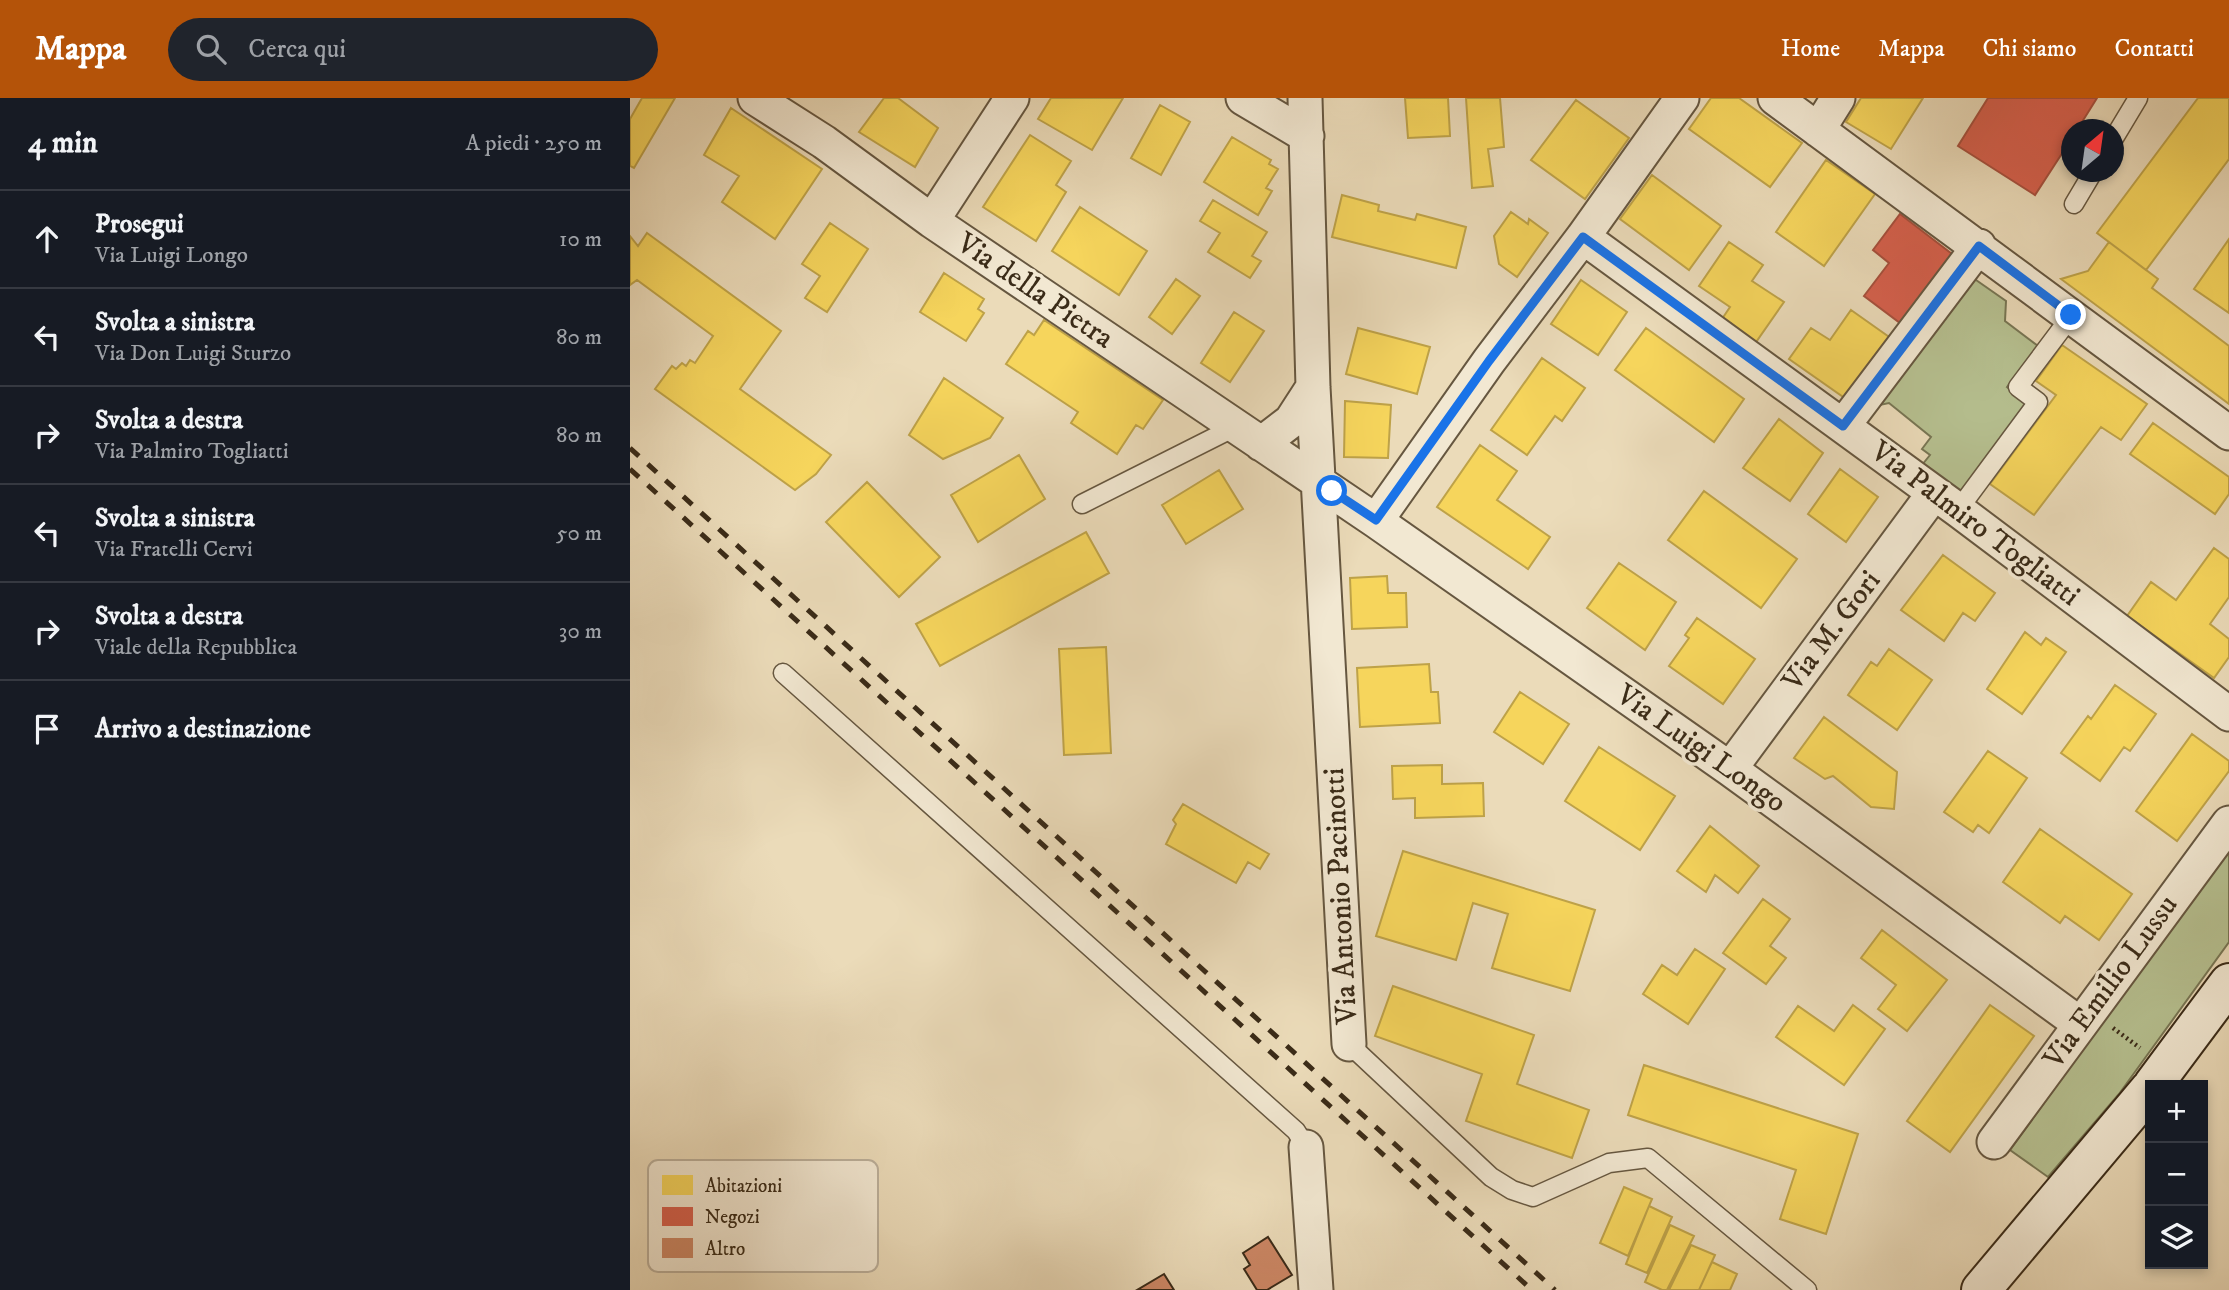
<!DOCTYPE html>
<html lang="it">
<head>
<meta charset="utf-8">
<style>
  :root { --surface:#171b24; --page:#20242c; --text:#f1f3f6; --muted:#9ea1a6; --line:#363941; --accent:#b45309 }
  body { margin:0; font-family:"IM FELL DW Pica",serif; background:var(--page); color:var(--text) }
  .controls { position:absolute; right:21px; bottom:21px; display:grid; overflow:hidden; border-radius:0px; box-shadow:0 4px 10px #0003 }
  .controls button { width:63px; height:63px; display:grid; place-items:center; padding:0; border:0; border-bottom:2px solid var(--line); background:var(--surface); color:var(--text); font:35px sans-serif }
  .compass { position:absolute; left:1431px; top:21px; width:63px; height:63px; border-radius:50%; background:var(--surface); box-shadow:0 4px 10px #0003; rotate:29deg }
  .stop { position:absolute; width:21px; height:21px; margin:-16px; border:5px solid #1a73e8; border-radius:50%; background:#fff }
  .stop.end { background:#1a73e8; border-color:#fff; box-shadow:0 2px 7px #0008 }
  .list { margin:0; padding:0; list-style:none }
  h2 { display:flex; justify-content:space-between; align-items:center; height:91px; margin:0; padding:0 28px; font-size:30px }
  h2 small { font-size:23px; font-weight:400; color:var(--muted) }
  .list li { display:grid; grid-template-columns:46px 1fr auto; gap:21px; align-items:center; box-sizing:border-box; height:98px; padding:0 28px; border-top:2px solid var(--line) }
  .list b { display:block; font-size:26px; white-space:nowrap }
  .list p { margin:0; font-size:23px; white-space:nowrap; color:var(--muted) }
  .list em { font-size:23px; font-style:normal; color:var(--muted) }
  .icon { flex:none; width:38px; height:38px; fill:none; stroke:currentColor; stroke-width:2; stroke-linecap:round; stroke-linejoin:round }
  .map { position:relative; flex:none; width:1599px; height:1192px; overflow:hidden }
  header { display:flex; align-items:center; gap:42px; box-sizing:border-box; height:98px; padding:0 35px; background:var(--accent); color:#fff }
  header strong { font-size:33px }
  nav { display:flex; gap:38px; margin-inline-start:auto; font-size:24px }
  .search { width:490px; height:63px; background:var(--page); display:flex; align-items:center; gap:18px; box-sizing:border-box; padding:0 24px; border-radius:38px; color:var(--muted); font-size:26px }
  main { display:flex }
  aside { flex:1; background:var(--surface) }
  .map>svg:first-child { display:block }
  .green { fill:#b6c090; stroke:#787654; stroke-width:2 }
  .homes { fill:#f6d55c; stroke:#bea248; stroke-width:2 }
  .shops { fill:#d6604d; stroke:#a7503d; stroke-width:2 }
  .building { fill:#cc8765; stroke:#3a2b18; stroke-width:2 }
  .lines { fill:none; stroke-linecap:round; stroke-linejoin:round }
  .lane-casing { stroke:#665740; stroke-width:21 }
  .street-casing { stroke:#665740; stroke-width:37 }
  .secondary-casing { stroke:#3a2b18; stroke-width:42 }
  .path { stroke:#3a2b18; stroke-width:4.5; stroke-dasharray:2 3.5; stroke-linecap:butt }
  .lane { stroke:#f2e8d2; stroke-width:18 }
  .street { stroke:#f2e8d2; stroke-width:33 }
  .secondary { stroke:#f2e8d2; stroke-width:38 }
  .rail { stroke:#3a2b18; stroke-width:5; stroke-dasharray:12 12; stroke-linecap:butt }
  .route { stroke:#1a73e8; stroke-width:9 }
  .labels { text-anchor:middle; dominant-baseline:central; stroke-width:7; stroke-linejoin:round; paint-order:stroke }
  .street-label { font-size:30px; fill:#3a2b18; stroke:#f2e8d2 }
  .key { fill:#f2e8d2; stroke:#bbaf9a; stroke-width:2 }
  .key-label { font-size:19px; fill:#3a2b18 }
</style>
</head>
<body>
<header>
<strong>Mappa</strong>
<div class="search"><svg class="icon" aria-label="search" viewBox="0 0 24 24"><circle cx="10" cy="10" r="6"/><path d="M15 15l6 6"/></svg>Cerca qui</div>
<nav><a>Home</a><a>Mappa</a><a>Chi siamo</a><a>Contatti</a></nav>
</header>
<main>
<aside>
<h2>4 min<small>A piedi · 250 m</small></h2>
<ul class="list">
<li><svg class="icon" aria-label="ahead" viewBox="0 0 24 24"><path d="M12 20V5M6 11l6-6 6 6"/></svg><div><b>Prosegui</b><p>Via Luigi Longo</p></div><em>10 m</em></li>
<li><svg class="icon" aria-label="left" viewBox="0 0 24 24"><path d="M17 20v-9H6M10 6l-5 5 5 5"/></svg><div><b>Svolta a sinistra</b><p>Via Don Luigi Sturzo</p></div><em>80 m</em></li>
<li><svg class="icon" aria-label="right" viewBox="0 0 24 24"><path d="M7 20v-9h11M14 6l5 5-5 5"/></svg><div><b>Svolta a destra</b><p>Via Palmiro Togliatti</p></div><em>80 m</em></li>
<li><svg class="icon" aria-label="left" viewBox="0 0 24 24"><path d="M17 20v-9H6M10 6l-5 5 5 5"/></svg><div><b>Svolta a sinistra</b><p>Via Fratelli Cervi</p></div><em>50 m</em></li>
<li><svg class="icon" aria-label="right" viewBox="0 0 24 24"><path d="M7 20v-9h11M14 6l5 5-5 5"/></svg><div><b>Svolta a destra</b><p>Viale della Repubblica</p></div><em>30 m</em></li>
<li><svg class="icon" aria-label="arrive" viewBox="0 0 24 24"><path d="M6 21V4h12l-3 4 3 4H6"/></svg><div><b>Arrivo a destinazione</b></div></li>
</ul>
</aside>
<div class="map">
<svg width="1599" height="1192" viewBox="0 0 1599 1192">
  <rect width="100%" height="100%" fill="#ebdbb9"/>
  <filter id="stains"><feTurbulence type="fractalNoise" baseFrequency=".00286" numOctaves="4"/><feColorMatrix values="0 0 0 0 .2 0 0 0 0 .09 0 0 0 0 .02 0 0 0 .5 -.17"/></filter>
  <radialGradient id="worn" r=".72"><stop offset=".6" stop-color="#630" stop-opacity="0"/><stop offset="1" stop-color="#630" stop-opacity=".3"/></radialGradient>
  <!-- green -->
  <path class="green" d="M1336,175l40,28 -1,20 33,25 -31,41 21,16 -67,90 -39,-28 8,-10 -8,-6 9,-12 -42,-34 -24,5z
    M1599,748v96l-110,152 -71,83 -38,-27z"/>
  <!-- homes -->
  <path class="homes" d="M12,0h33l-41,70 -4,-2v-47z
    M254,0h14l40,30 -23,39 -56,-35z
    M421,0h72l-31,52 -54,-31z
    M775,0h43l2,38 -42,2z
    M836,0h34l4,49 -16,2 5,37 -21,2z
    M1081,0h28l63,45 -32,44 -81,-58z
    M1231,0h62l-32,51 -45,-27z
    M1568,0h31v61l-83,111 -49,-37z
    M946,2l53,38 -44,61 -54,-39z
    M530,7l30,17 -29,53 -30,-17z
    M101,10l91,61 -47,70 -53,-37 17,-26 -35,-21z
    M400,37l41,26 -15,24 10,7 -30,49 -53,-34z
    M602,39l39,23 -2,4 9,5 -12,19 6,3 -14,24 -54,-33z
    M1196,62l49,34 -51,72 -48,-34z
    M1022,77l69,51 -32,44 -69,-51z
    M712,97l37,10 -1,6 37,9 2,-6 49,13 -10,41 -124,-31z
    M583,102l54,32 -15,24 9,5 -11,17 -42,-26 12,-19 -20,-12z
    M450,109l67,44 -28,44 -67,-44z
    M881,114l17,12 1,-5 19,14 -31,44 -18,-13 -5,-28z
    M200,125l38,26 -41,63 -22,-14 15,-22 -18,-12z
    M17,135l134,98 -41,58 91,66 -15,19 -21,16 -140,-101 17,-23 4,3 6,-6 4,3 4,-6 5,3 18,-27 -76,-56 -7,5v-49l8,10z
    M1599,141v74l-35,-24z
    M1099,144l34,23 -11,16 32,21 -30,43 -34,-23 10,-15 -31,-21z
    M1479,144l49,37 -6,9 77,58v58l-168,-125 27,-8z
    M314,175l40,26 -6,10 6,4 -18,28 -46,-29z
    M546,181l24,17 -28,38 -23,-17z
    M951,182l46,32 -29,43 -47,-31z
    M1221,212l41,29 -43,62 -60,-42 22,-31 19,12z
    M604,214l30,19 -34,51 -29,-19z
    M414,222l119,80 -20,29 -7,-4 -19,29 -46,-31 7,-11 -72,-48 22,-33 6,4z
    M728,230l72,19 -13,47 -71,-20z
    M1016,230l98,71 -30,43 -99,-72z
    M1432,247l85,59 -26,36 -20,-13 -67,88 -44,-31 66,-89 -20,-14z
    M912,260l43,30 -23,33 -7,-5 -28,39 -36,-25z
    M314,280l59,40 -13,20 -47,21 -34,-24z
    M715,303l46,4 -3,53 -44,-1z
    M1149,321l44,34 -33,48 -47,-33z
    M1523,325l76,54v17l-14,20 -85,-60z
    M850,347l37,26 -20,29 53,37 -22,32 -91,-62z
    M389,357l26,44 -67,43 -27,-47z
    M1210,371l38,28 -32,45 -38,-28z
    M589,372l24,39 -57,35 -24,-39z
    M237,384l73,75 -41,40 -73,-75z
    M1074,393l93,68 -36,49 -93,-68z
    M456,434l23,41 -169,93 -24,-42z
    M1584,450l15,11v38l-19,27 19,15v18l-15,21 -87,-62 24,-34 25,18z
    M1313,457l52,38 -20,28 -12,-8 -19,28 -43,-31z
    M989,465l57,39 -31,48 -58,-42z
    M757,478l1,17h18l1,34 -55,2 -2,-51z
    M1067,520l58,41 -32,45 -54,-38 20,-28 -4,-3z
    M1395,534l16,13 5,-7 20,14 -44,62 -35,-25z
    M476,549l5,106 -47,2 -5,-106z
    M1259,551l43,31 -35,50 -49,-35 23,-33 6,4z
    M799,566l2,28h7l2,31 -80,4 -3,-59z
    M1485,587l41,29 -26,37 -6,-4 -24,34 -39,-28 27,-37 3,3z
    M890,594l49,32 -26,40 -49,-32z
    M1194,619l73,55 -3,37 -23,-2 -38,-31 -8,3 -31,-21z
    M1562,636l37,27v10l-52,70 -41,-30z
    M969,649l76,49 -35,54 -75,-49z
    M1358,653l39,27 -38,55 -11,-8 -5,7 -29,-20z
    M812,667v19l41,-1 1,33 -69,2v-20l-22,1 -1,-33z
    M553,706l86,50 -9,15 -12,-7 -12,21 -70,-39 10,-20 -3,-4z
    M1080,728l49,40 -21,27 -23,-18 -9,17 -29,-21z
    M1410,731l92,65 -33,46 -34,-24 -5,7 -57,-41z
    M773,753l192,59 -25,81 -78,-23 16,-54 -35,-11 -17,57 -80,-24z
    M1133,801l27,20 -20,27 16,12 -20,26 -43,-31z
    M1252,832l65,50 -40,51 -29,-22 18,-24 -35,-27z
    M1065,851l30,20 -37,55 -45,-30 19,-29 15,10z
    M763,888l141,49 -17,49 72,26 -17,48 -106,-37 16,-47 -107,-38z
    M1223,907l32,24 -41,56 -68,-48 22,-31 36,25z
    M1360,907l44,31 -84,116 -43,-31z
    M1014,967l214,69 -32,100 -46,-15 16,-49 -168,-55z
    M994,1089l28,12 -24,57 -28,-13z
    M1019,1108l23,11 -25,56 -21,-9z
    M1040,1127l24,11 -27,54h-5l-17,-8z
    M1061,1147l24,10 -16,35h-30z
    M1082,1164l25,12 -7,16h-31z"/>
  <!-- shops -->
  <path class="shops" d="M1358,0h109l-20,32h-5v8l-37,57 -77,-49z
    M1270,116l56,43 -52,69 -40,-30 25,-33 -16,-13z"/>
  <!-- building -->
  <path class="building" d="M638,1139l24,38 -25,15h-10l-13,-21 6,-4 -7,-12z
    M534,1176l10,16h-37z"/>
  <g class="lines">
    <!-- lane casing -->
    <g class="lane-casing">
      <path id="lane" d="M1484,40l24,-40
        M1444,106l19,-32
        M452,406l153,-77
        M1328,412l80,-108 -20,-15 54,-72
        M153,575l513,458 10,16
        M719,946l142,133 21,13 21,7 76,-34 39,-5 159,132"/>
    </g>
    <!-- street casing -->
    <g class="street-casing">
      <path id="street" d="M125,0l69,44 108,79 444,300 354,248 350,255
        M613,0l64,38
        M675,0l8,289 36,657
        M1145,0l454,335
        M1188,32l20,-32
        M302,123l80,-123
        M953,139l375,273 271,204
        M1213,328l136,-180
        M631,346l30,-23 22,-34
        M746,423l113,-160 94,-124 99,-139
        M1100,671l204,-276
        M1364,1044l235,-319
        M676,1049l10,143"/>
    </g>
    <!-- secondary casing -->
    <g class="secondary-casing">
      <path id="secondary" d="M1523,987l76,-102
        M1351,1192l169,-201"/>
    </g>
    <!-- path -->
    <path class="path" d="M1483,930l27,20"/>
    <!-- lane -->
    <use href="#lane" class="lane"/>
    <!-- street -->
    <use href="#street" class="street"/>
    <!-- secondary -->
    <use href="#secondary" class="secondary"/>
    <!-- rail -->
    <path class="rail" d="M0,350l925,842
      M0,371l902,821"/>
  </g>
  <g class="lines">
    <!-- route -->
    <path class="route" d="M702,393l44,29 113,-159 94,-124 260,189 136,-180 92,69"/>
  </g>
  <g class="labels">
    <!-- street labels -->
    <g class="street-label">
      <text transform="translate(405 193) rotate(34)">Via della Pietra</text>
      <text transform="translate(1345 426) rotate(37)">Via Palmiro Togliatti</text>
      <text transform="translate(1202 533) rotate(-53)">Via M. Gori</text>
      <text transform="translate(1071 651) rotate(35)">Via Luigi Longo</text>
      <text transform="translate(711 798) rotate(-93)">Via Antonio Pacinotti</text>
      <text transform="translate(1481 884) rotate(-54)">Via Emilio Lussu</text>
    </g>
  </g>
  <!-- legend -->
  <rect x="18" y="1062" width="230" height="112" rx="10" class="key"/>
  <rect x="32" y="1077" width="31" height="20" fill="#f6d55c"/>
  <rect x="32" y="1109" width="31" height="19" fill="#d6604d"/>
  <rect x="32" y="1140" width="31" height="20" fill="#cc8765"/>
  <g class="key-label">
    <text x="75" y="1094">Abitazioni</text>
    <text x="75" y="1125">Negozi</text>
    <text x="75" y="1157">Altro</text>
  </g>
  <rect width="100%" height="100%" filter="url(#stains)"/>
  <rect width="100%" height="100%" fill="url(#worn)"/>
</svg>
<div class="controls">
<button>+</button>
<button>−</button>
<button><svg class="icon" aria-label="layers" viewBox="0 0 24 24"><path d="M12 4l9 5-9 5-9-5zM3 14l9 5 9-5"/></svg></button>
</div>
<svg class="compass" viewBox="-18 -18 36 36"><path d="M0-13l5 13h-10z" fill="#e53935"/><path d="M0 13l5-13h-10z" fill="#9ea1a6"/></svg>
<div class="stop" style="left:702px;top:393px"></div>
<div class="stop end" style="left:1441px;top:217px"></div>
</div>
</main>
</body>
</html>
